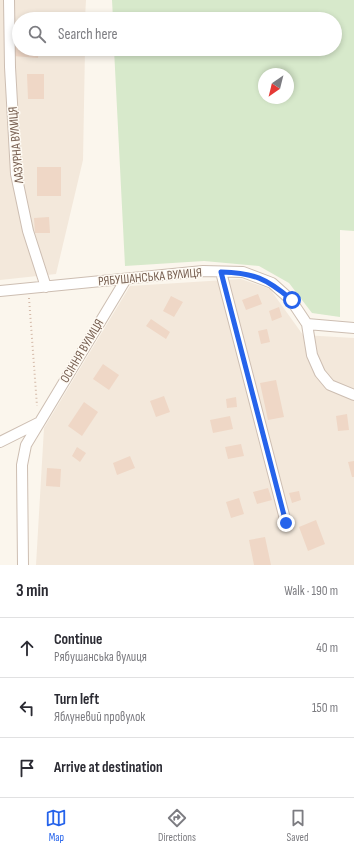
<!DOCTYPE html>
<html lang="en">
<head>
<meta charset="utf-8">
<style>
  :root { --surface:#fff; --page:#f7f7f7; --text:#2b2b33; --muted:#7c7c81; --line:#e1e1e2; --accent:#2563eb }
  body { margin:0; font-family:"Sofia Sans Condensed",sans-serif; background:var(--page); color:var(--text) }
  .compass { position:absolute; left:258px; top:68px; width:36px; height:36px; border-radius:50%; background:var(--surface); box-shadow:0 2px 6px #0003; rotate:215deg }
  .stop { position:absolute; width:12px; height:12px; margin:-9px; border:3px solid #2563eb; border-radius:50%; background:#fff }
  .stop.end { background:#2563eb; border-color:#fff; box-shadow:0 1px 4px #0008 }
  .list { margin:0; padding:0; list-style:none }
  h2 { display:flex; justify-content:space-between; align-items:center; height:52px; margin:0; padding:0 16px; font-size:17px }
  h2 small { font-size:13px; font-weight:400; color:var(--muted) }
  .list li { display:grid; grid-template-columns:26px 1fr auto; gap:12px; align-items:center; box-sizing:border-box; height:60px; padding:0 16px; border-top:1px solid var(--line) }
  .list b { display:block; font-size:15px; white-space:nowrap }
  .list p { margin:0; font-size:13px; white-space:nowrap; color:var(--muted) }
  .list em { font-size:13px; font-style:normal; color:var(--muted) }
  .icon { flex:none; width:22px; height:22px; fill:none; stroke:currentColor; stroke-width:2; stroke-linecap:round; stroke-linejoin:round }
  .map { position:relative; flex:none; width:354px; height:565px; overflow:hidden }
  .search { position:absolute; background:var(--surface); box-shadow:0 2px 6px #0003; left:12px; right:12px; top:12px; height:44px; display:flex; align-items:center; gap:10px; box-sizing:border-box; padding:0 14px; border-radius:22px; color:var(--muted); font-size:15px }
  .sheet { height:232px; background:var(--surface) }
  nav { display:flex; justify-content:space-around; align-items:center; box-sizing:border-box; height:56px; border-top:1px solid var(--line); background:var(--surface); font-size:11px; color:var(--muted) }
  nav a { display:grid; justify-items:center; gap:2px }
  nav .on { color:var(--accent) }
  .map>svg:first-child { display:block }
  .residential { fill:#f3e8db }
  .green { fill:#d7e9cb; fill-rule:evenodd }
  .building { fill:#efd7c6 }
  .lines { fill:none; stroke-linecap:round; stroke-linejoin:round }
  .minor-casing { stroke:#cdbeb2; stroke-width:12 }
  .path { stroke:#d4baa9; stroke-width:2; stroke-dasharray:1 3; stroke-linecap:butt }
  .minor { stroke:#fff; stroke-width:10 }
  .route { stroke:#2563eb; stroke-width:5 }
  .labels { text-anchor:middle; dominant-baseline:central; stroke-width:3; stroke-linejoin:round; paint-order:stroke }
  .street-label { font-size:13px; fill:#765e50; stroke:#fefaf3 }
</style>
</head>
<body>
<div class="map">
<svg width="354" height="565" viewBox="0 0 354 565">
  <rect width="100%" height="100%" fill="#fbf6ed"/>
  <!-- residential -->
  <path class="residential" d="M0,0h86l-1,19h-66v30h66l-2,111 -27,114 -56,6z
    M241,279l29,10 33,46 51,3v227h-318l8,-137 86,-142z"/>
  <!-- green -->
  <path class="green" d="M112,0h242v231l-14,-1v87l-28,-4 -23,-30 -30,-17 -55,-5 -79,5 -11,-217h221v-30h-222zM264,74h24v24h-24z"/>
  <!-- building -->
  <path class="building" d="M14,47l25,2 -1,9 -25,-2z
    M27,74h17v25h-16z
    M37,167h24v29h-24z
    M49,217l1,16h-15l-1,-15z
    M258,294l4,10 -16,6 -4,-10z
    M171,296l12,6 -9,15 -11,-6z
    M279,307l3,10 -10,4 -3,-10z
    M151,319l19,13 -4,7 -20,-13z
    M267,329l3,13 -9,2 -3,-13z
    M103,364l16,11 -10,15 -16,-11z
    M276,380l8,37 -16,3 -8,-37z
    M164,396l6,16 -14,5 -6,-16z
    M236,397l1,10 -10,1 -1,-9z
    M84,402l14,10 -16,24 -14,-10z
    M347,414l2,16 -11,1 -2,-15z
    M230,416l3,13 -20,4 -3,-13z
    M241,444l3,12 -16,3 -3,-12z
    M77,447l9,6 -6,9 -8,-6z
    M130,456l5,12 -18,7 -4,-12z
    M354,461v16h-2l-4,-15z
    M47,468l14,1 -1,18 -14,-1z
    M268,488l4,12 -15,4 -4,-12z
    M299,491l2,9 -9,3 -3,-10z
    M239,498l5,16 -13,4 -5,-16z
    M316,520l9,24 -17,7 -9,-24z
    M265,537l6,28h-17l-5,-25z"/>
  <g class="lines">
    <!-- minor casing -->
    <g class="minor-casing">
      <path id="minor" d="M9,0l1,67 6,107 12,57 18,56
        M221,272l65,251
        M0,291l203,-20 40,1 29,11 19,17 16,24 5,31 8,18 10,12 24,10
        M307,324l47,4
        M0,442l38,-19
        M23,565l-1,-100 4,-20 100,-166"/>
    </g>
    <!-- path -->
    <path class="path" d="M29,298l8,108"/>
    <!-- minor -->
    <use href="#minor" class="minor"/>
  </g>
  <g class="lines">
    <!-- route -->
    <path class="route" d="M286,523l-65,-251c33,1 45,6 71,28"/>
  </g>
  <g class="labels">
    <!-- street labels -->
    <g class="street-label">
      <text transform="translate(16 145) rotate(-95)">ЛАЗУРНА ВУЛИЦЯ</text>
      <text transform="translate(150 277) rotate(-5)">РЯБУШАНСЬКА ВУЛИЦЯ</text>
      <text transform="translate(82 351) rotate(-59)">ОСІННЯ ВУЛИЦЯ</text>
    </g>
  </g>
</svg>
<svg class="compass" viewBox="-18 -18 36 36"><path d="M0-13l5 13h-10z" fill="#e53935"/><path d="M0 13l5-13h-10z" fill="#7c7c81"/></svg>
<div class="stop" style="left:292px;top:300px"></div>
<div class="stop end" style="left:286px;top:523px"></div>
<div class="search"><svg class="icon" aria-label="search" viewBox="0 0 24 24"><circle cx="10" cy="10" r="6"/><path d="M15 15l6 6"/></svg>Search here</div>
</div>
<section class="sheet">
<h2>3 min<small>Walk · 190 m</small></h2>
<ul class="list">
<li><svg class="icon" aria-label="ahead" viewBox="0 0 24 24"><path d="M12 20V5M6 11l6-6 6 6"/></svg><div><b>Continue</b><p>Рябушанська вулиця</p></div><em>40 m</em></li>
<li><svg class="icon" aria-label="left" viewBox="0 0 24 24"><path d="M17 20v-9H6M10 6l-5 5 5 5"/></svg><div><b>Turn left</b><p>Яблуневий провулок</p></div><em>150 m</em></li>
<li><svg class="icon" aria-label="arrive" viewBox="0 0 24 24"><path d="M6 21V4h12l-3 4 3 4H6"/></svg><div><b>Arrive at destination</b></div></li>
</ul>
</section>
<nav>
<a class="on"><svg class="icon" aria-label="map" viewBox="0 0 24 24"><path d="M3 6l6-2 6 2 6-2v14l-6 2-6-2-6 2zM9 4v14M15 6v14"/></svg>Map</a>
<a><svg class="icon" aria-label="directions" viewBox="0 0 24 24"><path d="M12 3l9 9-9 9-9-9zM9 14v-3h6M13 9l2 2-2 2"/></svg>Directions</a>
<a><svg class="icon" aria-label="saved" viewBox="0 0 24 24"><path d="M7 4h10v16l-5-4-5 4z"/></svg>Saved</a>
</nav>
</body>
</html>
